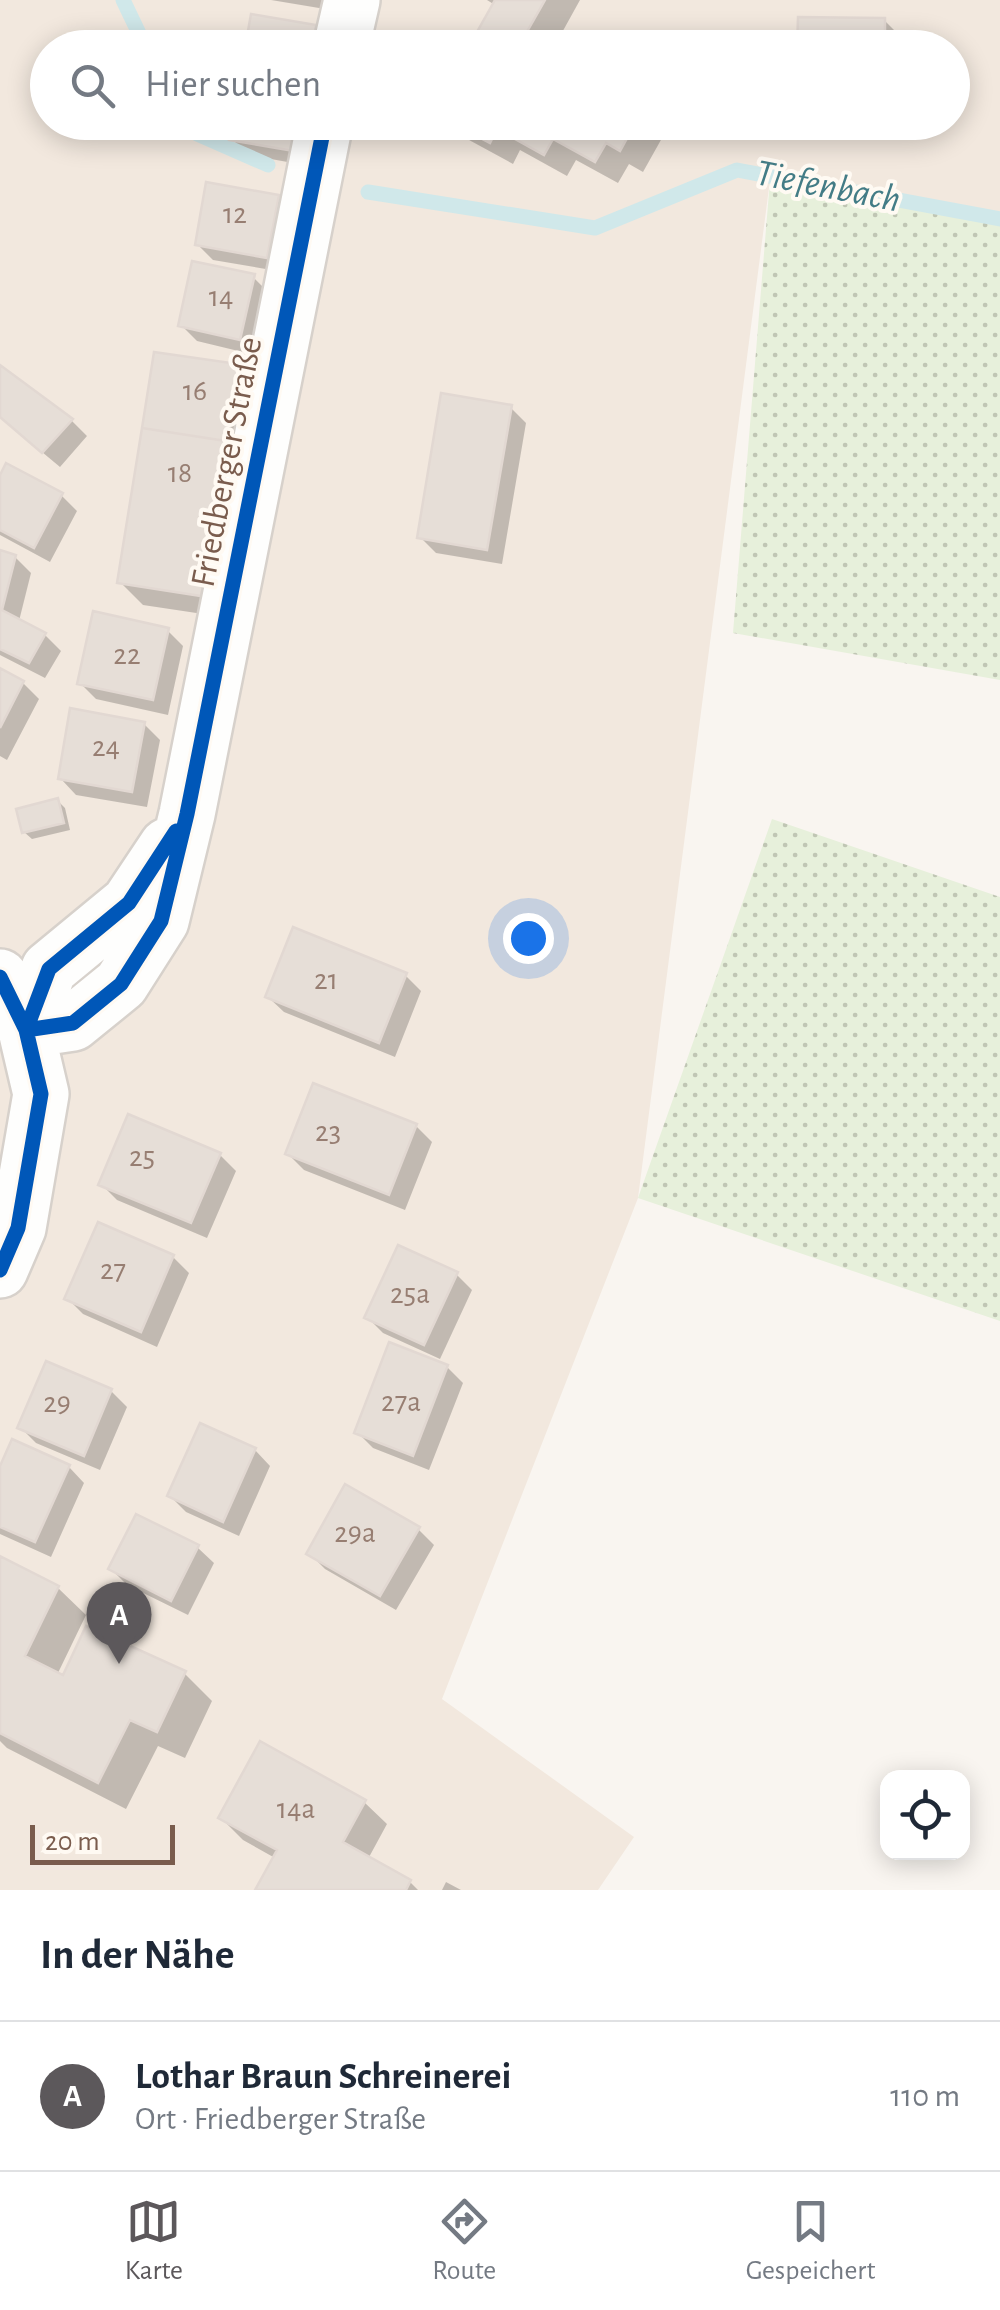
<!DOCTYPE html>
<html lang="de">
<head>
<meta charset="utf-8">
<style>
  :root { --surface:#fff; --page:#f6f6f7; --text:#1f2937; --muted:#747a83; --line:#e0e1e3; --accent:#5c585b }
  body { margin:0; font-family:"Alegreya Sans",sans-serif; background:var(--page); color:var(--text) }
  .controls { position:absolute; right:30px; bottom:30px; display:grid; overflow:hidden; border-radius:20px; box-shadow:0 5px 25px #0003 }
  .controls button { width:90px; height:90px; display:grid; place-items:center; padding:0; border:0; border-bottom:2px solid var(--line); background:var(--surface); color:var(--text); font:50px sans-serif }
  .scale { position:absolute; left:30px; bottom:25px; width:145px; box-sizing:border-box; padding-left:10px; border:5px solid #7a5c4d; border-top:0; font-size:28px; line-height:35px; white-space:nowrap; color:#7a5c4d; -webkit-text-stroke:8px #fffaf3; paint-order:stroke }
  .you { position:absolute; left:528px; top:938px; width:35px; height:35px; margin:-25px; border:8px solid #fff; border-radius:50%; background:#1a73e8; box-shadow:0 0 0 15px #1a73e833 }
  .badge { display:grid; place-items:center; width:65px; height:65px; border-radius:50%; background:var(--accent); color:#fff; font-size:32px; font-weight:700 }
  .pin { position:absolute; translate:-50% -82px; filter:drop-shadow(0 2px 5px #0008) }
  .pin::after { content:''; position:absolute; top:52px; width:35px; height:30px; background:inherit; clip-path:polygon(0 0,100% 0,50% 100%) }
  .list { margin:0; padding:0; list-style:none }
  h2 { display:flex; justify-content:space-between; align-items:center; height:130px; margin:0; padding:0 40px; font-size:42px }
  h2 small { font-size:32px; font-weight:400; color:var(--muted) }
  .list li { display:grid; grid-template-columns:65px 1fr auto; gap:30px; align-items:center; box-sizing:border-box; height:150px; padding:0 40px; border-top:2px solid var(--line) }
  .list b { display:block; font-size:38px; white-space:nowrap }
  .list p { margin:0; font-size:32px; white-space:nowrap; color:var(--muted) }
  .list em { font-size:32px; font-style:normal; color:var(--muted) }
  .icon { flex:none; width:55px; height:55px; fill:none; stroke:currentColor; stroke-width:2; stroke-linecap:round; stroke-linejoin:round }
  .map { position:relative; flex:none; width:1000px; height:1890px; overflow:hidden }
  .search { position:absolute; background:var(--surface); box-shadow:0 5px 25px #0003; left:30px; right:30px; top:30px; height:110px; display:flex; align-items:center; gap:25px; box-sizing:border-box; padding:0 35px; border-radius:55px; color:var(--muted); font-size:38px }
  .sheet { height:280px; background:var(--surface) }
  nav { display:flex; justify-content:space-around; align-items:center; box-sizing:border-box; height:140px; border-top:2px solid var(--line); background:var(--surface); font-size:28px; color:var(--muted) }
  nav a { display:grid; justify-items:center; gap:5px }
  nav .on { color:var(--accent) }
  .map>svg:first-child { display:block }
  .residential { fill:#f2e8de; fill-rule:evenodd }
  .grass { fill:url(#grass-dots) }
  .shadow { fill:#0003 }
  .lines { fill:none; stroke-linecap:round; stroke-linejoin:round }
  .stream { stroke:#d0e8ea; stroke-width:15 }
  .building { fill:#e6ded7; stroke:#e2d8d2; stroke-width:2.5 }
  .minor-casing { stroke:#d7d1cb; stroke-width:60 }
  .minor { stroke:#fefefd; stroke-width:55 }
  .cycleway-casing { stroke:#fffaf3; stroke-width:21 }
  .cycleway { stroke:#0057b8; stroke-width:15 }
  .labels { text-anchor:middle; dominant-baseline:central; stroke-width:8; stroke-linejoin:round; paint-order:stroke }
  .number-label { font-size:30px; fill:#977e72 }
  .street-label { font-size:35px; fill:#7a5c4d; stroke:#fffaf3 }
  .water-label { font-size:38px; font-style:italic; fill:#437c86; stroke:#fffaf3 }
</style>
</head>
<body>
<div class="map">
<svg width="1000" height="1890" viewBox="0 0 1000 1890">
  <defs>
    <pattern id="grass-dots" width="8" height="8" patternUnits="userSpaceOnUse" patternTransform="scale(2.5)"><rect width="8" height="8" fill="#e7f0db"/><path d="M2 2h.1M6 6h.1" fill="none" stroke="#c0c6b4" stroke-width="1.8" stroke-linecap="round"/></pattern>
  </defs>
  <rect width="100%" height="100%" fill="#f9f5f0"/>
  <!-- residential -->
  <path class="residential" d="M0,0h1000v223l-230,-43 -132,1018 -196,501 192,138 -36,53h-598zM48,48h904v74h-904z"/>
  <!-- grass -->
  <path class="grass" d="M770,180l230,43v457l-267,-47z
    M772,819l228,78v424l-362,-123z"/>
  <!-- shadow -->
  <path class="shadow" d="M271,0h68l-2,11z
    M487,0h93l-26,47 -83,1 24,-43z
    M884,20l16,16v12h-101z
    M317,122l-7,44 -62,-11 -16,-16z
    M446,122h225l-28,50 -14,-8 -11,19 -42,-23 -9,16 -47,-26 -7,14 -55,-30z
    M277,197l16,16 -10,59 -70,-12 -16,-16z
    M253,277l16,16 -14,62 -58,-14 -16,-16z
    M236,367l16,16 -10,71 -23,-23 -4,3 32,32 -24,151 -80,-12 -23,-23z
    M0,368l72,53 15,15 -27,31 -60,-50z
    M510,407l16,16 -24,141 -66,-11 -16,-16z
    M0,480l61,15 16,16 -27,51 -50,-27z
    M0,553l15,4 16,16 -12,48 26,14 16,16 -16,27 -45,-23z
    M167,630l16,16 -15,69 -72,-16 -16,-16z
    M0,671l23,12 16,16 -32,61 -7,-4z
    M144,724l16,16 -13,67 -71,-12 -15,-16z
    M58,801l7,7 5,22 -38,9 -8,-7z
    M405,975l16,16 -26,66 -111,-45 -16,-15z
    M416,1126l16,16 -27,68 -101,-40 -16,-16z
    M220,1155l16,16 -29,67 -90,-38 -16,-16z
    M99,1226l74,31 16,16 -32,74 -74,-33 -16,-16z
    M456,1274l16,16 -32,69 -57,-26 -16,-16z
    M447,1367l16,16 -34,87 -56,-22 -16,-16z
    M111,1391l16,16 -27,63 -64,-27 -16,-16z
    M255,1450l15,16 -31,70 -53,-24 -16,-16z
    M69,1467l15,16 -33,74 -51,-23v-62z
    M418,1529l16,16 -38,65 -71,-41 -16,-16z
    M198,1548l16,15 -26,52 -61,-30 -16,-16z
    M0,1559l58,29 28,27 -29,60 7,4 120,-6 28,28 -27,57 -27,-12 -32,63 -119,-61 -7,-7z
    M364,1802l23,22 -19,35 42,23 8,8h-160l17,-32 -32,-18 -22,-22z
    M446,1882l15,8h-19z"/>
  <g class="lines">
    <!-- stream -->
    <path class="stream" d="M123,0l23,48
      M190,122l7,12 71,31
      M368,192l227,36 142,-58 263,49"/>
  </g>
  <!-- building -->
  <path class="building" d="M495,0h50l-17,30 34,18h-94z
    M251,14l65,11 -4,23h-67z
    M798,17l87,1v30h-88z
    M232,122h67l-5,29 -65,-11z
    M450,122h186l-16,29 -14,-8 -11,19 -42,-23 -9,16 -47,-26 -7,14z
    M206,182l73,13 -12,63 -72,-13z
    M192,261l63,13 -15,66 -62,-14z
    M154,352l84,12 -12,77 -84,-13z
    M0,365l73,54 -31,34 -42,-36z
    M441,393l71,12 -25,145 -70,-12z
    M142,428l84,13 -25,155 -84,-13z
    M6,463l57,30 -29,55 -34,-18v-55z
    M0,550l16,5 -14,55 44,23 -17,30 -29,-14z
    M93,611l76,17 -16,72 -76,-16z
    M0,668l24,13 -24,47z
    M70,708l75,14 -13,70 -74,-13z
    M58,798l6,25 -42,10 -6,-24z
    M293,927l114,46 -28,70 -114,-46z
    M313,1083l104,41 -28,71 -104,-41z
    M128,1114l93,39 -30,70 -93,-38z
    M98,1222l76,33 -33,77 -77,-33z
    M398,1245l60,27 -34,73 -60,-27z
    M389,1342l59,23 -35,91 -59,-23z
    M46,1361l66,28 -28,67 -67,-28z
    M200,1423l56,25 -33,74 -56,-26z
    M12,1439l58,26 -35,77 -35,-15v-61z
    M345,1484l75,43 -40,69 -74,-42z
    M136,1514l63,31 -28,56 -63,-32z
    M0,1556l59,30 -34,70 38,19 23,-49 100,45 -29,61 -27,-12 -32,63 -98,-50z
    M260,1741l106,59 -23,42 68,38 -5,10h-151l22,-40 -59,-32z"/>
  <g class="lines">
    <!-- minor casing -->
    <g class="minor-casing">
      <path id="minor" d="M341,48l11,-48
        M0,977l26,53 15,64 -23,134 -18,42
        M26,1030l47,-7 48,-39 40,-63 26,-107 138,-692
        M26,1030l23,-61 80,-66 38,-57"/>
    </g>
    <!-- minor -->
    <use href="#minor" class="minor"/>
    <!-- cycleway casing -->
    <g class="cycleway-casing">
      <path id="cycleway" d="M0,977l26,53 15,64 -23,134 -18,42
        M26,1030l47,-7 48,-39 40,-63 26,-107 138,-692
        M26,1030l23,-61 80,-66 47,-72"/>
    </g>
    <!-- cycleway -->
    <use href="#cycleway" class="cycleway"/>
  </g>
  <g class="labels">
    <!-- number labels -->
    <g class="number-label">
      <text x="235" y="214">12</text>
      <text x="221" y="297">14</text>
      <text x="195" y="391">16</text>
      <text x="180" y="473">18</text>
      <text x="127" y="655">22</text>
      <text x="106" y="747">24</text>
      <text x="326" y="980">21</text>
      <text x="328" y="1132">23</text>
      <text x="142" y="1157">25</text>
      <text x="113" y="1270">27</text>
      <text x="410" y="1294">25a</text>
      <text x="401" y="1402">27a</text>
      <text x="57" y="1403">29</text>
      <text x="355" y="1533">29a</text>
      <text x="296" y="1809">14a</text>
    </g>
    <!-- street labels -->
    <g class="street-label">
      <text transform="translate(227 462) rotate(-79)">Friedberger Straße</text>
    </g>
    <!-- water labels -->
    <g class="water-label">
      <text transform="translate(828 187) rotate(11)">Tiefenbach</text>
    </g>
  </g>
</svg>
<div class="controls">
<button><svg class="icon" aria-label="locate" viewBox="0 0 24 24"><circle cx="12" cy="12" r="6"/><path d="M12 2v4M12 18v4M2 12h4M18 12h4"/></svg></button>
</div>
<div class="scale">20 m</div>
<div class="you"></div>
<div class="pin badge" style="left:119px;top:1664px">A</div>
<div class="search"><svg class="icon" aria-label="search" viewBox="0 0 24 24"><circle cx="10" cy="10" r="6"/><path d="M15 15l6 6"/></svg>Hier suchen</div>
</div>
<section class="sheet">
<h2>In der Nähe<small></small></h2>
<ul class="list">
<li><span class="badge">A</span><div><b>Lothar Braun Schreinerei</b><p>Ort · Friedberger Straße</p></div><em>110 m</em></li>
</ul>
</section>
<nav>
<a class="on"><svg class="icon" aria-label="map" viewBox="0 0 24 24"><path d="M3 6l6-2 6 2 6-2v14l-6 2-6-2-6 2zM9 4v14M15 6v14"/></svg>Karte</a>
<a><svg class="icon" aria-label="directions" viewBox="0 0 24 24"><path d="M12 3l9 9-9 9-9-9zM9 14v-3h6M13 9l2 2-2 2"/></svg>Route</a>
<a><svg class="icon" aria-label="saved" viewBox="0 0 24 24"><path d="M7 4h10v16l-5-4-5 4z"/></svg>Gespeichert</a>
</nav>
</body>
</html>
